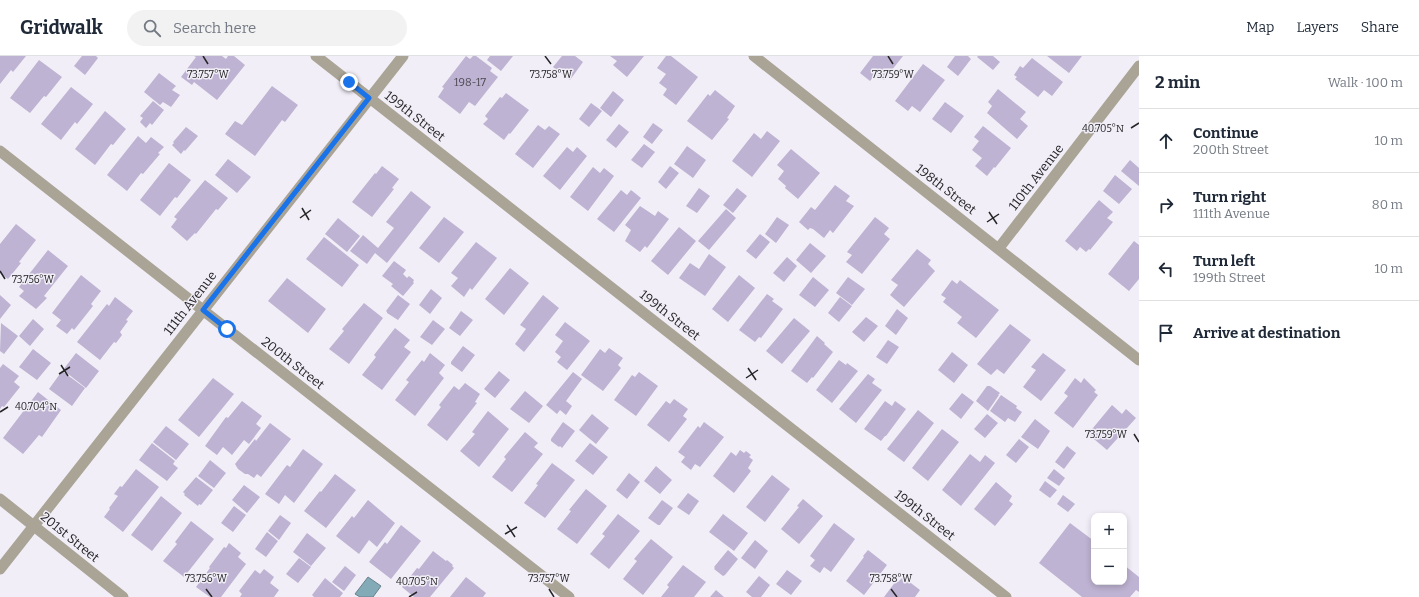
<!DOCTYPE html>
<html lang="en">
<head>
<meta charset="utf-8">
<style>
  :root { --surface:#fff; --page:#f2f2f3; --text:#1f2937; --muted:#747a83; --line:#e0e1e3 }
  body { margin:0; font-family:Bitter,serif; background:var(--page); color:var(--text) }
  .controls { position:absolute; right:12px; bottom:12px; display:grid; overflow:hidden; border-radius:8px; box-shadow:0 2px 6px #0003 }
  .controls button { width:36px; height:36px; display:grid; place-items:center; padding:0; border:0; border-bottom:1px solid var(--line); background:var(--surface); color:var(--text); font:20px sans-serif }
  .stop { position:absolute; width:12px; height:12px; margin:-9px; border:3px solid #1a73e8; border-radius:50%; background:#fff }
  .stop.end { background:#1a73e8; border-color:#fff; box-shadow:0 1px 4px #0008 }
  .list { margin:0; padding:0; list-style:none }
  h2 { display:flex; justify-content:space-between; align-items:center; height:52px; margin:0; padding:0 16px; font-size:17px }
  h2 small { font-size:13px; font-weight:400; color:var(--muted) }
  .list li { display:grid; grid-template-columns:26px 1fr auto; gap:12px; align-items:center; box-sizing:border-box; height:64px; padding:0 16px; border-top:1px solid var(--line) }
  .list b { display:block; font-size:15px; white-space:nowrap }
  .list p { margin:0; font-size:13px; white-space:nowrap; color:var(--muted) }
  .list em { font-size:13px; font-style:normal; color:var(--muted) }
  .icon { flex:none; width:22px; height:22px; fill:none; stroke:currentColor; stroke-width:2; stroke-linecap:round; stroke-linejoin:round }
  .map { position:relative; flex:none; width:1139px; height:541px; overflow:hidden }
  header { display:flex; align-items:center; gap:24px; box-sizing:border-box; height:56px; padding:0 20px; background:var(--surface); border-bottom:1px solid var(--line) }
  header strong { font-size:19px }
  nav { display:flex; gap:22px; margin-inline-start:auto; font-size:14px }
  .search { width:280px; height:36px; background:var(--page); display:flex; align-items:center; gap:10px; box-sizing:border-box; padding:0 14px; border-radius:22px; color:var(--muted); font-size:15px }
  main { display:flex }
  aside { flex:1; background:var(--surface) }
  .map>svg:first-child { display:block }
  .water { fill:#83aab7; stroke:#67828c }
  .building { fill:#beb3d2 }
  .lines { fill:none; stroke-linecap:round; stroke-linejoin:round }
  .minor { stroke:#aaa496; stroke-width:11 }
  .route { stroke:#1a73e8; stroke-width:5 }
  .ticks { fill:none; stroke:#252427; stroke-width:1.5 }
  .labels { text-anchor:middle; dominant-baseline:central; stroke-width:3; stroke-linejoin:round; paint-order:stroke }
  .number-label { font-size:11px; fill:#4b4852 }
  .street-label { font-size:13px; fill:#252427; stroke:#f1eef7 }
  .ticks-label { font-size:10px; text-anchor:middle; fill:#252427; stroke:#f1eef7; stroke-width:3; stroke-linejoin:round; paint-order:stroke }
</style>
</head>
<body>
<header>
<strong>Gridwalk</strong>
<div class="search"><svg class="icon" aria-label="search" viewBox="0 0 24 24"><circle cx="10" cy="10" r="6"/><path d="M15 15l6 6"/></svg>Search here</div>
<nav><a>Map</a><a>Layers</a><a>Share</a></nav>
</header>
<main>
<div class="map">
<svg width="1139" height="541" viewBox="0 0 1139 541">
  <rect width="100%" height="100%" fill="#f1eef7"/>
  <!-- water -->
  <path class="water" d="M368,521l13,9 -8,11h-13l-5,-3z"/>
  <!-- building -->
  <path class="building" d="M0,0h26l-13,16 -2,-2 -11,14z
    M82,0h14l2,2 -13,17 -11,-9z
    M194,0h28l4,3 2,-3h6l11,9 -28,35 -23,-18 -2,3 -11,-8 15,-20z
    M466,0l4,3 3,-3h3l16,12 -2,3 8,6 -23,29 -6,-4 -9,12 -22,-17 6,-9 -2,-1z
    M490,0h23l-12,15 -14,-11z
    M562,0h13l8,6 -13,18 -17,-13z
    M610,0h34l-17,21 -14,-12 4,-4z
    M666,0h5l27,21 -22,28 -13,-10 4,-6 -8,-6 7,-9 -9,-6z
    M873,0h30l-19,24 -9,-5 -5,6 -10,-8z
    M955,0h13l3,3 -13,17 -11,-9z
    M978,0h15l7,6 -7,8 -16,-13z
    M1047,0h35l-13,17z
    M1032,2l31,24 -11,14 -8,-6 -6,7 -23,-18 2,-2 -3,-2 6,-9 3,2z
    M39,4l23,17 -16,20 -2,-1 -14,17 -20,-15z
    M923,8l22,16 -25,32 -8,-6 -4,5 -13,-10z
    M159,17l17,13 -4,4 8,5 -9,12 -8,-5 -3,3 -16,-13z
    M272,30l26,19 -13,17 -3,-2 -27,36 -30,-22 10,-13 7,4z
    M71,31l22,17 -16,20 -2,-2 -14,18 -20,-16z
    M998,33l28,23 -6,7 8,7 -11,13 -30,-26 5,-7 -4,-4z
    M715,34l20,16 -8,12 2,1 -17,21 -25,-19 21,-27 2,2z
    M613,35l11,9 -13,17 -11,-9z
    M506,37l23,17 -19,24 -1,-1 -5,7 -21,-16 5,-5 -3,-3 15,-19 2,1z
    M153,45l11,9 -12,15 -2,-2 -4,5 -6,-6 3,-4 -3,-2z
    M945,46l19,14 -13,17 -19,-14z
    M591,47l11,8 -13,16 -10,-8z
    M105,55l21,18 -13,16 -2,-1 -16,21 -20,-16z
    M653,67l10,7 -11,14 -9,-7z
    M619,68l10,8 -13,16 -10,-8z
    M538,69l7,5 4,-4 11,8 -27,34 -18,-14z
    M983,70l28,22 -16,20 -1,-1 -7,9 -12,-10 7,-8 -10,-8 7,-9 -5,-4z
    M186,71l12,9 -13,15 -1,-1 -3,4 -9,-9 2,-2 -1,-1z
    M767,75l13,10 -28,36 -20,-16 22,-28 7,6z
    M138,80l8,7 5,-6 13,10 -6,6 2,1 -17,20 -2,-1 -14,18 -20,-16z
    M644,88l11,8 -13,16 -11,-8z
    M687,90l19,14 -13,18 -19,-14z
    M567,91l6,5 4,-5 10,9 -27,34 -17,-14z
    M791,93l29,24 -22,26 -13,-11 1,-2 -8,-7 6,-8 -7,-6z
    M228,103l23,18 -14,16 -22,-18z
    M1130,104l9,8v18l-18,-15z
    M169,107l22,17 -14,18 -2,-1 -15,19 -20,-16z
    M382,110l17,13 -7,9 2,1 -22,28 -20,-15 23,-29 1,1z
    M670,110l9,7 -13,16 -8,-7z
    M593,111l7,6 4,-5 10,8 -26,35 -18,-14z
    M1115,119l17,14 -13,15 -16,-13z
    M205,124l23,18 -10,12 -2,-1 -20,25 -1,-1 -8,8 -16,-14 6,-8 -3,-2z
    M835,129l15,11 -4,5 8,5 -21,27 -3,-3 -6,8 -11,-9 -3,-1 -2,2 -9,-8 12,-15 4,3z
    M699,132l11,8 -13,17 -11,-7z
    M737,132l10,8 -14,17 -10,-8z
    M621,134l6,5 4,-5 10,8 -27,34 -17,-13z
    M411,135l20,16 -44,56 -12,-10 -8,11 -17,-13 13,-16 15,13 16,-20 -8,-6z
    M1099,144l14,12 -6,6 6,4 -23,28 -1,-1 -3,3 -6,-5 -3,4 -12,-10z
    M640,150l15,10 3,-5 11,8 -22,29 -2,-2 -5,6 -15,-11 6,-11 -6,-5z
    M726,153l10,9 -27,32 -11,-9z
    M444,161l20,15 -25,31 -20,-15z
    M777,161l12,8 -13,18 -11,-9z
    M875,161l14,11 -5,6 6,5 -28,35 -16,-12 6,-7 -5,-3z
    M338,162l22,18 -13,16 -22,-18z
    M16,168l20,16 -17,22 2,1 -13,16 -8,-6v-29z
    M679,171l17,14 -28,34 -17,-14z
    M760,178l10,8 -14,17 -10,-8z
    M324,181l35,28 -17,22 -36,-28z
    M1134,185l5,4v34l-10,12 -21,-17z
    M476,186l21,16 -25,32 -2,-2 -6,9 -13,-11 7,-8 -7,-5z
    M810,187l16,13 -15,17 -15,-13z
    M917,193l14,11 -3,4 7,7 -31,36 -14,-12 8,-10 -7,-5z
    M48,194l20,16 -24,30 3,2 -11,11 -17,-13 5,-5 -5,-4z
    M709,198l17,13 -21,29 -26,-18 11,-15 9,6z
    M787,201l10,9 -13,16 -11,-9z
    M394,205l12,9 -3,4 4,4 2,-2 5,4 -1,2 1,1 -11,13 -12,-10 2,-2 -11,-8z
    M510,212l19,15 -25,32 -19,-16z
    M81,219l20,16 -10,13 2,2 -19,24 -2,-2 -5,6 -11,-8 5,-6 -9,-7z
    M739,219l16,13 -27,34 -16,-13z
    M813,221l16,13 -14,17 -16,-12z
    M848,221l17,12 -13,16 -16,-12z
    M287,222l39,31 -18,24 -40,-32z
    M952,224l5,4 3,-4 39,30 -23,28 -19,-15 5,-6 -19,-15 3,-4 -5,-3z
    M431,233l11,9 -12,16 -11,-9z
    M767,238l7,5 -2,2 11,8 -22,29 -2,-1 -4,5 -16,-12z
    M0,239l11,10 -11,14z
    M398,239l12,9 -12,16 -11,-7v-1l-1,-1z
    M543,239l16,13 -35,44 -9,-8 11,-15 -6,-4z
    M115,241l18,14 -7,9 2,1 -8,11 2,3 -6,8 -2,-1 -14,18 -23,-18 30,-38 2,2z
    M840,241l12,9 -13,16 -11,-9z
    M364,247l19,15 -34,46 -20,-15 15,-18 -2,-2z
    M897,253l11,9 -12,17 -11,-9z
    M461,255l12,9 -13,16 -11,-8z
    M866,261l12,9 -14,16 -12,-10z
    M794,262l16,13 -28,33 -16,-13z
    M33,263l11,10 -14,17 -11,-10z
    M433,264l12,9 -13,16 -12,-8z
    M565,266l25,19 -23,29 -10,-8 4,-5 -6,-5 8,-11 -8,-6z
    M1,267l17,13 -14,18 -4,-3z
    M1010,268l21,16 -27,34 -7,-5 -6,6 -14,-11z
    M395,272l15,12 -6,7 7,5 -29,38 -20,-15 14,-18 -2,-2z
    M817,280l8,7 -1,1 9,8 -20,26 -1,-1 -5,6 -16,-12z
    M888,284l11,7 -12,17 -11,-7z
    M463,290l12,9 -13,17 -11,-8v-2z
    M609,292l14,10 -5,7 3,3 -18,23 -22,-16 19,-26 5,4z
    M33,293l18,14 -14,17 -18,-13z
    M952,296l16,13 -14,18 -16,-13z
    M76,297l23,18 -13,17 -23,-18z
    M430,297l15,12 -6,8 5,5 -29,38 -20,-16 14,-18 -3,-2 16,-20 2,2z
    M1043,297l23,17 -25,31 -18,-14 13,-17 -5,-3z
    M839,304l7,5 1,-2 11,8 -26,32 -16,-13z
    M3,308l16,12 -5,6 6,5 -16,20 -2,-1 -2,3v-41z
    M62,315l23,17 -13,18 -23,-17z
    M499,315l11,9 -15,18 -11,-9z
    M573,316l9,7 -16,22 6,5 -6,9 -6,-5 -3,4 -11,-9z
    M639,316l19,14 -22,30 -22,-16 18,-25 3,2z
    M868,318l7,5 -3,4 10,7 -26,33 -17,-14z
    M213,322l21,16 -35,43 -21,-17z
    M1075,322l6,5 3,-5 12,12 -2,2 4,3 -25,33 -19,-15 14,-17 -4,-3z
    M465,327l15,11 -5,8 2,1 -30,38 -20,-16 14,-18 -2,-2 15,-19 5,4z
    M987,330h3l10,7 -2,2h1l-11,16 -12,-10z
    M525,335l18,15 -14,17 -19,-14z
    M38,336l23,18 -19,27 -3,-2 -16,19 -20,-16z
    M962,337l12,9 -13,17 -12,-10z
    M1001,339l16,11 -1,2 6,4 -7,10 -7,-4 -3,4 -15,-11z
    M674,343l14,10 -5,7 4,3 -18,23 -22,-17 19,-24 4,3z
    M242,345l20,15 -6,8 5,4 -12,16 -5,-4 -12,15 -9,-8 -6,8 -12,-9 21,-29 2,1z
    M885,345l7,5 3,-5 11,8 -20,27h-1l-4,5 -17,-12z
    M1112,349l10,9 4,-5 10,9 -29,32 -19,-16z
    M918,354l16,13 -30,39 -17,-13z
    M488,355l21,18 -30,38 -19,-16 15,-17 -3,-2z
    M592,358l17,14 -13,16 -17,-14z
    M987,358l11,9 -13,15 -11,-9z
    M1035,363l15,12 -12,18 -17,-12z
    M563,366l12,9 -13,17 -2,-2 -1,1 -8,-6v-2z
    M704,366l20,15 -24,30 -5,-3 -4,6 -10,-8 4,-5 -7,-5 20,-26 2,2z
    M270,367l21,16 -30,38 -4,-3 -3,4 -6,-4h-3l-7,-5 -3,-5 20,-25 1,2z
    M166,370l23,18 -13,16 -23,-18z
    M942,373l17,13 -31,39 -16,-13z
    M525,376l13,11 -4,4 9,7 -31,38 -20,-15 14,-18 -2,-2z
    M1019,383l10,8 -13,16 -10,-8z
    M152,387l23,18 -2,3 5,4 -11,13 -28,-21z
    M590,387l18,14 -15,18 -18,-14z
    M1067,390l9,7 -12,16 -9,-7z
    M303,393l20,15 -29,39 -9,-8 -6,9 -14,-10 22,-29 3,2z
    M740,394l4,3 2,-2 5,4 -2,2 4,3 -5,8 3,3 -17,22 -21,-17 18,-24 5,4z
    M970,398l10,8 5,-7 10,8 -34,43 -19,-16z
    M210,404l16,13 -12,15 -16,-12z
    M552,407l23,17 -30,38 -21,-15 14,-18 -2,-1z
    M656,410l16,14 -12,14 -16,-13z
    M136,413l23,18 -36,45 -19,-15 6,-8 -1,-1 9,-12 -4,-2 6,-8 2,1z
    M1054,413l11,9 -6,8 -12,-8z
    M629,417l11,9 -13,17 -11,-9z
    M335,418l21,16 -30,38 -22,-17 16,-20 1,1z
    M772,419l18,14 -25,33 -19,-15z
    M196,421l17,13 -12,15 -2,-1 -1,2 -14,-11 1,-1 -2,-2z
    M1045,425l12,9 -7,8 -11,-8z
    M996,426l16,14 -3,5 4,3 -18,22 -21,-17z
    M244,429l16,12 -13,16 -15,-13z
    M586,433l21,17 -30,38 -20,-15 14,-18 -2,-1z
    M688,437l11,8 -10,14 -12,-8z
    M1063,439l12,9 -7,8 -11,-8z
    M161,440l21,17 -30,38 -21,-16z
    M803,443l20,17 -24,28 -18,-15 18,-22 -2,-1z
    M368,444l27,23 -18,24 -8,-7 -10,14 -23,-18 16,-20 2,2z
    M662,444l11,8 -13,17h-2l-10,-7z
    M234,450l12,9 -13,17 -12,-9z
    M618,458l22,17 -31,38 -19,-15 15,-18 -3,-2z
    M723,458l25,19 -14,18 -25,-19z
    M280,459l11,8 -12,17 -11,-9z
    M191,465l23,18 -30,38 -21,-16 14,-17 -2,-2z
    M834,467l21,16 -24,33 -7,-5 -4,6 -10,-7 5,-6 -5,-4z
    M1070,467l24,18v41h30v-17l15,12v15l-3,-2 -6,7h-48l-43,-34z
    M401,469l20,16 -30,38 -22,-17 16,-20 2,2z
    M267,476l11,9 -12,16 -11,-8z
    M307,477l19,15 -15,18 -18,-14z
    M651,483l22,18 -30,38 -20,-16 14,-18 -3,-2z
    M755,484l13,11 -13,18 -14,-11z
    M229,487l12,10 -3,4 8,7 -25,33h-11l-14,-10 14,-19 -1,-1 15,-20 2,1z
    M728,494l10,9 -13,16 -2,1 -9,-7 1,-1 -1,-1z
    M868,494l19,15 -23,30 -18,-14 18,-24 -1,-1z
    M433,495l13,10 1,-1 6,5 -1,1 2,2 -24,29h-16l-12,-10 15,-19 2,1z
    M299,502l12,9 -13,16 -12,-9z
    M683,509l23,17 -12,15h-33l8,-10 -2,-2z
    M345,510l11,9 -12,16 -12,-9z
    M264,513l10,8 -4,6 9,7 -5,7h-34l2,-3 -3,-3 16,-21 5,4z
    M787,514l15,11 -11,14 -15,-11z
    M759,520l11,9 -9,12h-9l-6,-5z
    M466,521l20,16 -3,4h-33z
    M903,521l17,13 -5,7h-31l12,-16 2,1z
    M325,522l18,15 -3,4h-26l-2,-2z
    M716,534l8,7h-14z"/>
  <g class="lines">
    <!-- minor -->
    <path class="minor" d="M316,0l690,541
      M754,0l385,304
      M0,95l569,446
      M999,192l140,-182
      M0,443l123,98
      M0,513l403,-513"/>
  </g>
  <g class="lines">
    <!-- route -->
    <path class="route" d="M227,273l-24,-19 166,-212 -20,-16"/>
  </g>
  <!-- ticks -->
  <path class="ticks" d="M203,0l5,8M545,0l6,8M888,0l5,8M1131,72l8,-5M302,152l7,12M989,156l8,12M300,162l11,-8M987,166l12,-8M0,215l5,8M61,309l7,11M748,312l8,12M59,318l11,-7M746,322l12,-8M0,356l8,-5M1134,378l5,8M507,469l8,12M505,478l12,-7M206,533l6,8M549,533l5,8M891,533l6,8M409,541l8,-5"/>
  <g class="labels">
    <!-- number labels -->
    <g class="number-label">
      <text x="470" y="26">198-17</text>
    </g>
    <!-- street labels -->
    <g class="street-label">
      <text transform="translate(415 60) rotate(38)">199th Street</text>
      <text transform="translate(1036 121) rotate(-52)">110th Avenue</text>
      <text transform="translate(946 133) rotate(38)">198th Street</text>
      <text transform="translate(190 247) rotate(-52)">111th Avenue</text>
      <text transform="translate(670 259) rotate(38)">199th Street</text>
      <text transform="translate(293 307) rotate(38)">200th Street</text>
      <text transform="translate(925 459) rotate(38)">199th Street</text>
      <text transform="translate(70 481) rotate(39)">201st Street</text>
    </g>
  </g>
  <g class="ticks-label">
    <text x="208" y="22">73.757°W</text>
    <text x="551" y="22">73.758°W</text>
    <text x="893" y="22">73.759°W</text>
    <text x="1103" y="76">40.705°N</text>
    <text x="33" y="227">73.756°W</text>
    <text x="36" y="354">40.704°N</text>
    <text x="1106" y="382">73.759°W</text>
    <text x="206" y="526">73.756°W</text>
    <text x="549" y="526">73.757°W</text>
    <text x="891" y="526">73.758°W</text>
    <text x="417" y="529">40.705°N</text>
  </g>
</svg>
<div class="controls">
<button>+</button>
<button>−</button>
</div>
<div class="stop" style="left:227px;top:273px"></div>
<div class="stop end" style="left:349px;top:26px"></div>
</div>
<aside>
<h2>2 min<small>Walk · 100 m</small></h2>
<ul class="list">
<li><svg class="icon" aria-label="ahead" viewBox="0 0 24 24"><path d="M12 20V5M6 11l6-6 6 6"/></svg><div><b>Continue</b><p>200th Street</p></div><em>10 m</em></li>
<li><svg class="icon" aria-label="right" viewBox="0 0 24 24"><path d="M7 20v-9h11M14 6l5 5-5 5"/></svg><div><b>Turn right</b><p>111th Avenue</p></div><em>80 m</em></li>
<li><svg class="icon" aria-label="left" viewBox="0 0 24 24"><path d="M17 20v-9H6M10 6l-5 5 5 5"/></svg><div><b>Turn left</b><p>199th Street</p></div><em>10 m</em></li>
<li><svg class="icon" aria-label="arrive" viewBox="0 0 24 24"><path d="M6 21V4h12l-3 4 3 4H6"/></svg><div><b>Arrive at destination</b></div></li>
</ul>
</aside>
</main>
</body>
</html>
